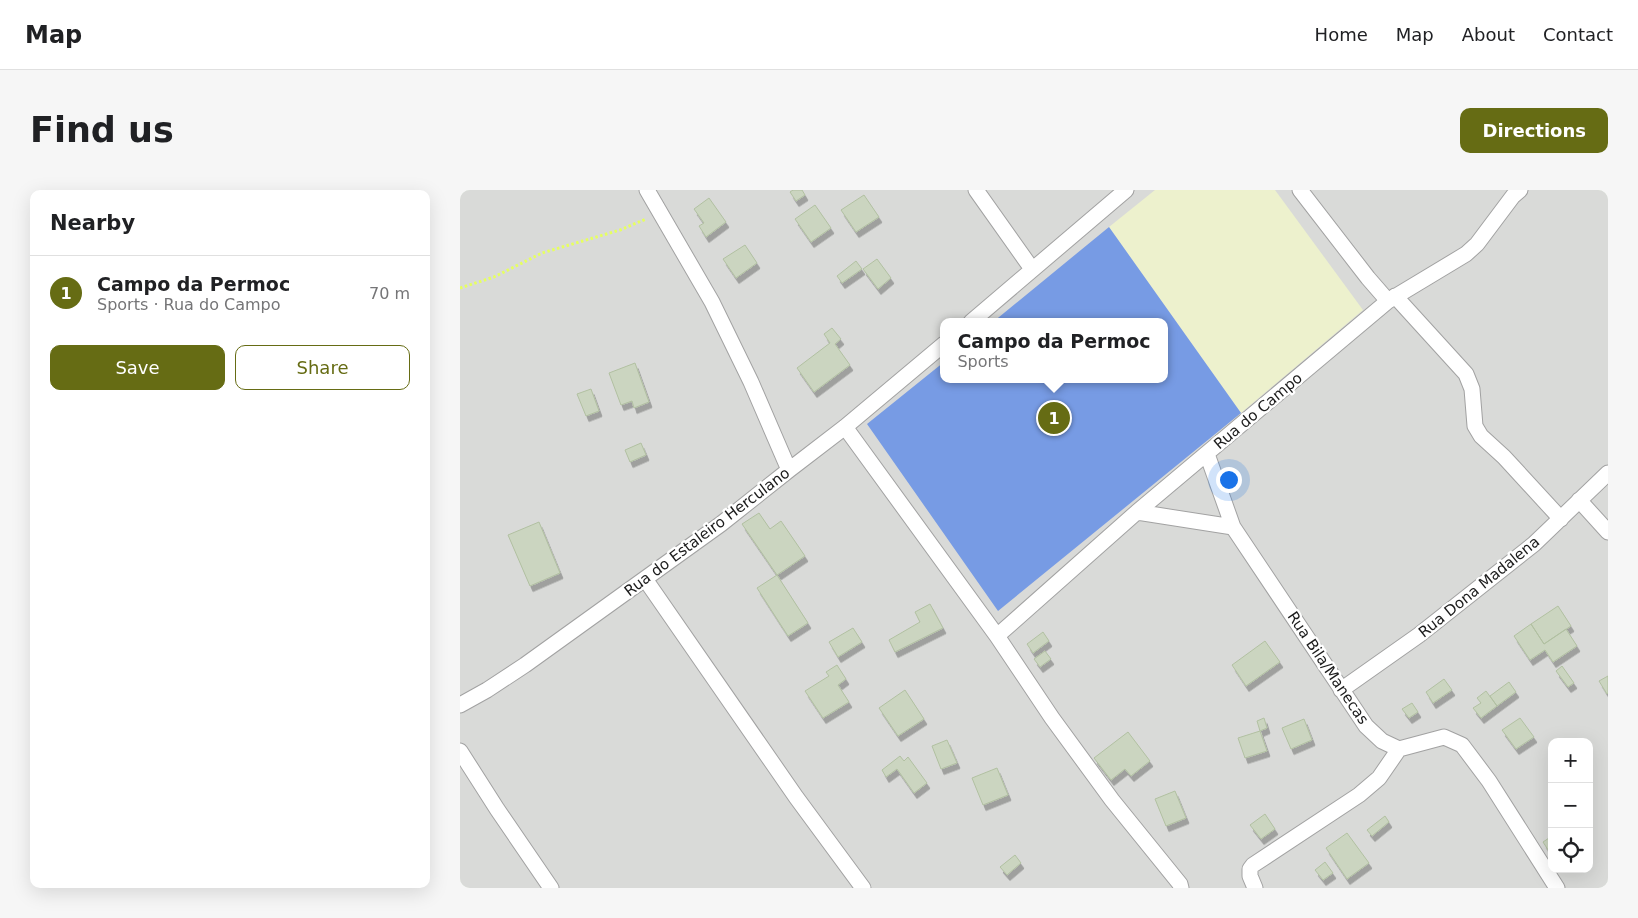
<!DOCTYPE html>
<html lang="en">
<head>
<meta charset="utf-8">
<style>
  :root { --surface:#fff; --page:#f6f6f6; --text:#202124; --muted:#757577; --line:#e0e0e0; --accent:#666c14 }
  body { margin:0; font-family:"DejaVu Sans",sans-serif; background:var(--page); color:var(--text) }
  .controls { position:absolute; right:15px; bottom:15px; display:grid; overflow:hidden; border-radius:10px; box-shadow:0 5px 20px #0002 }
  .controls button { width:45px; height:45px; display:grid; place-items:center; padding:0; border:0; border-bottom:1px solid var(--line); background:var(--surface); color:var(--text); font:25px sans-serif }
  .you { position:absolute; left:768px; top:289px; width:18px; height:18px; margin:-12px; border:4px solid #fff; border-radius:50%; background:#1a73e8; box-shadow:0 0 0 8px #1a73e833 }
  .badge { display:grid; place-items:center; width:32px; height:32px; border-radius:50%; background:var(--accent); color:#fff; font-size:16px; font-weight:700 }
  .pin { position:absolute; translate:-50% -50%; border:2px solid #fff; box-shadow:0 1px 5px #0006 }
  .popup { position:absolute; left:480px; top:128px; width:228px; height:65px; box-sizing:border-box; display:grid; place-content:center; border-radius:10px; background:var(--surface); filter:drop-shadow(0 1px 4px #0005); font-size:16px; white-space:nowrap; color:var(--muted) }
  .popup b { font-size:19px; color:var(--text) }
  .popup::after { content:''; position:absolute; left:50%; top:100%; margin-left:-10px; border:10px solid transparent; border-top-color:var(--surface) }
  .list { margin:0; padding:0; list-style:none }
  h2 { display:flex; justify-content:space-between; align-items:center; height:65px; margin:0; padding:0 20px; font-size:21px }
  h2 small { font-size:16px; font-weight:400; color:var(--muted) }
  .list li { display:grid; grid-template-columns:32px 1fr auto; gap:15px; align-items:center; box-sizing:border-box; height:75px; padding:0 20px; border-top:1px solid var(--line) }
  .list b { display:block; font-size:19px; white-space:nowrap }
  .list p { margin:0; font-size:16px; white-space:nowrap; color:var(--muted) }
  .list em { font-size:16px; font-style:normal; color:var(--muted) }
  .actions { display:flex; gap:10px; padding:15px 20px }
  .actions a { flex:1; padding:11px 0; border:1px solid var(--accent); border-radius:10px; text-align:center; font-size:18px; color:var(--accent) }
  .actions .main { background:var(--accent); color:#fff }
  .icon { flex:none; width:28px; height:28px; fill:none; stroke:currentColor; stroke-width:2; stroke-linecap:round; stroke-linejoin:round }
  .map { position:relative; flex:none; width:1148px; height:698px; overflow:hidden; border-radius:10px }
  header { display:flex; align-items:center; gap:30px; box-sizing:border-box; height:70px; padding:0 25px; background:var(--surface); border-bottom:1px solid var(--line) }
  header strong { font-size:24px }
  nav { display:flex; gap:28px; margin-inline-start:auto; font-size:18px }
  .intro { display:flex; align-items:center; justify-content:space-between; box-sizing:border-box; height:120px; padding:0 30px }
  h1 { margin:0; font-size:35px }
  .button { padding:12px 22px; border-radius:10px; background:var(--accent); color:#fff; font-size:18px; font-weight:700 }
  main { display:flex; gap:30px; padding:0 30px }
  aside { flex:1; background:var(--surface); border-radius:10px; box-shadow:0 5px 20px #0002 }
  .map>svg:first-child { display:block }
  .residential { fill:#d9dad8; fill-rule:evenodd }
  .commercial { fill:#edf1cd }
  .pitch { fill:#779be4 }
  .building { fill:#cbd5c0; stroke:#b1c0a1; filter:url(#shadow) }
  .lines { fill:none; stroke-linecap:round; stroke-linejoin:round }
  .street-casing { stroke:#a2a2a2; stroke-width:17 }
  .path { stroke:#e6ff60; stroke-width:3; stroke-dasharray:2.5 2.5; stroke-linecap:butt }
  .street { stroke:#fff; stroke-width:15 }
  .labels { text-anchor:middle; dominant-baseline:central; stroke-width:4.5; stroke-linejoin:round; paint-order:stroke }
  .street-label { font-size:15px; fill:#1b1b1b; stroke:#fff }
</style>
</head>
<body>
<header>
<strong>Map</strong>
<nav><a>Home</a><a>Map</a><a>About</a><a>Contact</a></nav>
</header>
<div class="intro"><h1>Find us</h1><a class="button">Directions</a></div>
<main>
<aside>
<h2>Nearby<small></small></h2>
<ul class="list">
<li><span class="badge">1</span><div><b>Campo da Permoc</b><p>Sports · Rua do Campo</p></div><em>70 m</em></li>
</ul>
<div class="actions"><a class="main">Save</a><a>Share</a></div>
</aside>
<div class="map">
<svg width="1148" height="698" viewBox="0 0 1148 698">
  <defs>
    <filter id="shadow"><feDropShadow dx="3" dy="5.5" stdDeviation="0" flood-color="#0004"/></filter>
  </defs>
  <rect width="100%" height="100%" fill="#e4eee0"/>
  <!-- residential -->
  <path class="residential" d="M0,0h1148v698h-1148zM484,132h220v57h-220zM1092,552h37v127h-37z"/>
  <!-- commercial -->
  <path class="commercial" d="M695,0h120l88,120 -122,103 -132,-186z"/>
  <!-- pitch -->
  <path class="pitch" d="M649,37l132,186 -243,198 -131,-187 77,-62v17h220v-57h-171z"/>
  <!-- building -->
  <path class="building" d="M333,0h9l3,5 -9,6 -6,-9z
    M404,5l15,22 -23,15 -15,-22z
    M249,8l17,24 -20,15 -7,-11 5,-3 -10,-14z
    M355,15l16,23 -20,14 -16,-23z
    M285,55l12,18 -21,15 -13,-19z
    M417,69l14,19 -13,11 -15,-20z
    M396,71l6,8 -20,14 -5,-7z
    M372,138l9,11 -6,5 15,21 -36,27 -17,-24 33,-25 -6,-9z
    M175,173l14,39 -15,6 -2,-7 -11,4 -12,-32z
    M131,199l8,22 -13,5 -9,-22z
    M181,253l5,12 -16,7 -5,-12z
    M299,323l11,16 11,-8 24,35 -28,19 -35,-51z
    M79,332l21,51 -30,13 -22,-51z
    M317,385l31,48 -20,13 -31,-48z
    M470,414l13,24 -48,24 -6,-12 31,-18 -5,-10z
    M1098,416l13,20 -27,18 -13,-20z
    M1071,434l13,20 22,-15 11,17 -24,16 -8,-12 -15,10 -16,-24z
    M393,438l9,14 -24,15 -9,-15z
    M583,442l6,9 -16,12 -6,-9z
    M805,451l15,21 -34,24 -14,-21z
    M585,461l6,8 -11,8 -6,-8z
    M377,475l9,14 -8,6 11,17 -26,16 -18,-27 24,-15 -3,-4z
    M1102,476l12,17 -6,4 -12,-16z
    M1148,486v17l-1,1 -8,-13z
    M984,489l8,11 -19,13 -7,-11z
    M1049,492l7,10 -19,14 -7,-10z
    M445,500l19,29 -26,17 -19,-28z
    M1026,501l11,15 -16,12 -8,-10 8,-5 -4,-5z
    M952,513l6,9 -9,6 -7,-9z
    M804,528l3,10 -7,3 -3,-10z
    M1060,528l14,19 -18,12 -14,-19z
    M844,529l8,21 -21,9 -9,-21z
    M800,541l7,20 -22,7 -7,-20z
    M668,542l22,29 -19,15 -6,-7 -14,11 -17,-22z
    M487,550l10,23 -16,6 -9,-23z
    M440,566l4,5 4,-4 19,26 -13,10 -17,-24 -11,8 -4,-7z
    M537,578l11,27 -25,10 -11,-27z
    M715,601l11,27 -20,8 -11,-27z
    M805,624l10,15 -14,10 -11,-14z
    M925,626l4,6 -17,14 -5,-6z
    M887,643l22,30 -22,16 -21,-31z
    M1092,646v20l-9,-14z
    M555,665l6,8 -14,12 -7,-8z
    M865,672l8,11 -10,7 -8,-10z"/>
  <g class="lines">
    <!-- street casing -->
    <g class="street-casing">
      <path id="street" d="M187,0l65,112 39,80 38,88
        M516,0l56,79
        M840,0l68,88 20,23
        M935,106l71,78 6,15 3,37 6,10 23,21 57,62
        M511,132l155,-132
        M385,237l152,209 55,82 60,82 68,84 1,4
        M747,264l26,73 133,199 16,15 17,8 45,-12 18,8 27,36 68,107
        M1119,310l29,32
        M677,322l96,15
        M185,389l151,218 67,91
        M537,446l140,-124 251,-211 78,-47 11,-10 36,-48 7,-6
        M881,500l78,-55 115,-91 74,-71
        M0,515l27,-15 38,-25 196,-141 68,-54 56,-43 99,-83
        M0,561l37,58 54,79
        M795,698l-5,-12v-7l3,-4 106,-70 20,-17 20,-29"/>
    </g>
    <!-- path -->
    <path class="path" d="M0,98l34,-11 48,-24 78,-23 26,-11"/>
    <!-- street -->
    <use href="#street" class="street"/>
  </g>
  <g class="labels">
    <!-- street labels -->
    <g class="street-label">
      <text transform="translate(798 221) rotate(-40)">Rua do Campo</text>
      <text transform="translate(247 342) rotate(-37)">Rua do Estaleiro Herculano</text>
      <text transform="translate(1019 397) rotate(-39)">Rua Dona Madalena</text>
      <text transform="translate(868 478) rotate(56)">Rua Bila/Manecas</text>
    </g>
  </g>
</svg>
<div class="controls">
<button>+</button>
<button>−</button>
<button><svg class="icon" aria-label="locate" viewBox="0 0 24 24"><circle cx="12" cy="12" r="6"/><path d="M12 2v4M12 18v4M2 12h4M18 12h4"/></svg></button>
</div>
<div class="you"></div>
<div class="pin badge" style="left:594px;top:228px">1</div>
<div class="popup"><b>Campo da Permoc</b>Sports</div>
</div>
</main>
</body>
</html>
